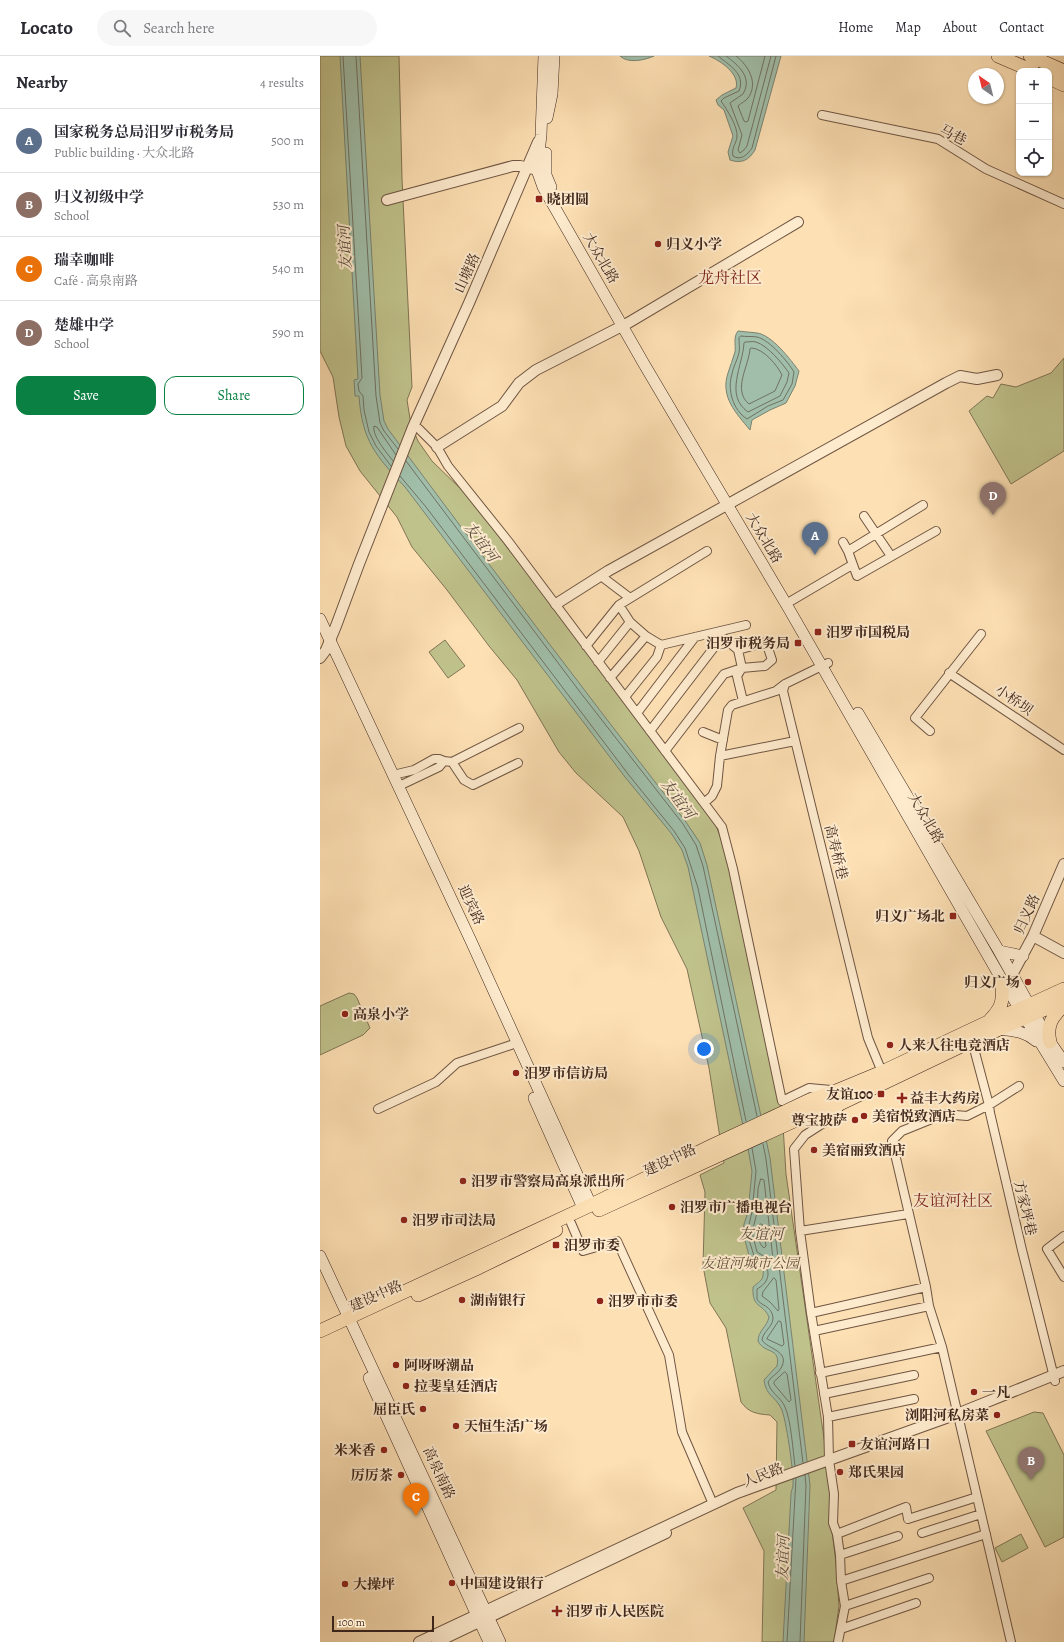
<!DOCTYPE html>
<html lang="en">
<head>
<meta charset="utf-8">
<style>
  :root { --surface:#fff; --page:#f7f7f7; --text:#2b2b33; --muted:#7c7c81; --line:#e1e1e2; --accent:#0b8043 }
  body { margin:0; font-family:Alegreya,"Noto Serif SC",serif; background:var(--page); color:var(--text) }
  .controls { position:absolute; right:12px; top:12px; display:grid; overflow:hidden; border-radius:8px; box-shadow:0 1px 3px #0004 }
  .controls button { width:36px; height:36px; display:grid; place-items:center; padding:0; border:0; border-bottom:1px solid var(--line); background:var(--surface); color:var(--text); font:20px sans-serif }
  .compass { position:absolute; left:648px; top:12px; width:36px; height:36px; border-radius:50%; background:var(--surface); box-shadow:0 1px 3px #0004; rotate:325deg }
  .scale { position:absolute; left:12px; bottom:10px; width:102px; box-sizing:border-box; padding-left:4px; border:2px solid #40271c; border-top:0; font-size:11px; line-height:14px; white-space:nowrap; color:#40271c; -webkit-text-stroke:3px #feebce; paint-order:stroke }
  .you { position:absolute; left:384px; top:993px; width:14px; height:14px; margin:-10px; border:3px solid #fff; border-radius:50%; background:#1a73e8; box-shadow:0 0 0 6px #1a73e833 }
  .badge { display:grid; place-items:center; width:26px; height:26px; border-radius:50%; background:var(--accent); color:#fff; font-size:13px; font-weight:700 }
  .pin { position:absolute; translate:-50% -33px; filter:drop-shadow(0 1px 2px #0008) }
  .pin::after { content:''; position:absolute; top:21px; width:14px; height:12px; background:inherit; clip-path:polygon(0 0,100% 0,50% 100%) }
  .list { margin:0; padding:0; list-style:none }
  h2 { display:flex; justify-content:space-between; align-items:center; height:52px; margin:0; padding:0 16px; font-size:17px }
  h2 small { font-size:13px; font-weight:400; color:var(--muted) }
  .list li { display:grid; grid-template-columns:26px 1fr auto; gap:12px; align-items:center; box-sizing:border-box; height:64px; padding:0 16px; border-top:1px solid var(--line) }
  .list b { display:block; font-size:15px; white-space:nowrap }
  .list p { margin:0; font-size:13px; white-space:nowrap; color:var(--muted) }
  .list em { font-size:13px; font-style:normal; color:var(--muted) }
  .actions { display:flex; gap:8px; padding:12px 16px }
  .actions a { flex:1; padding:9px 0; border:1px solid var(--accent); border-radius:12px; text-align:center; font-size:14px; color:var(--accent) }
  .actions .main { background:var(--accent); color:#fff }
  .icon { flex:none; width:22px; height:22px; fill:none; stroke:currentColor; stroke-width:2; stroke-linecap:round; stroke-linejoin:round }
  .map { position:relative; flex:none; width:744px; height:1586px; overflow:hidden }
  header { display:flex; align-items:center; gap:24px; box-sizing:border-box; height:56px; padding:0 20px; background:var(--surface); border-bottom:1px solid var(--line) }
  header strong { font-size:19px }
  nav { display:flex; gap:22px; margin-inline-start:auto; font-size:14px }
  .search { width:280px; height:36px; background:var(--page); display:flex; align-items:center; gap:10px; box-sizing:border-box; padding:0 14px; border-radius:22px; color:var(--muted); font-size:15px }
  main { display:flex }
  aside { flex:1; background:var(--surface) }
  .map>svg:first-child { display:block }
  .green { fill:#c0c28c; stroke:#807454 }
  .water { fill:#a0bea9; stroke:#7a8271 }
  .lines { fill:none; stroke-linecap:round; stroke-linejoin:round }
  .shore { stroke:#707262; stroke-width:1 }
  .minor-casing { stroke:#6f5542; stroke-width:10 }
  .tertiary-casing { stroke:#6f5542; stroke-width:12 }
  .secondary-casing { stroke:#40271c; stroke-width:12 }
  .primary-casing { stroke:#40271c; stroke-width:14 }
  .minor { stroke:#feebce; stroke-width:8 }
  .tertiary { stroke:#feebce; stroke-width:10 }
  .secondary { stroke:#feebce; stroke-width:11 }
  .primary { stroke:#fde0b4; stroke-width:13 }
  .poi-dot { fill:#8f2418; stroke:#feebce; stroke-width:1.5 }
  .labels { text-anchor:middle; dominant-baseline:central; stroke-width:4; stroke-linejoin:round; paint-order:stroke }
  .street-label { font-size:14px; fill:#40271c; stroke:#feebce }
  .poi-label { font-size:14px; font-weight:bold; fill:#40271c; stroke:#feebce; text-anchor:start }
  .park-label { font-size:14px; font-style:italic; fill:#604e38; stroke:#feebce }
  .water-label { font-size:15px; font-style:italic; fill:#584d3f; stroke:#feebce }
  .quarter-label { font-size:16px; fill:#7a1f14; stroke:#feebce }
</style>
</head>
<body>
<header>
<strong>Locato</strong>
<div class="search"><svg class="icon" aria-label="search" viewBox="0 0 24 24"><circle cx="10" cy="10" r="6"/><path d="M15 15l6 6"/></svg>Search here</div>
<nav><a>Home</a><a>Map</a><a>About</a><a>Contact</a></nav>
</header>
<main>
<aside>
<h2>Nearby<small>4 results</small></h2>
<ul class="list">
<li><span class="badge" style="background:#5c6f8a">A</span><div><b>国家税务总局汨罗市税务局</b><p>Public building · 大众北路</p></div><em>500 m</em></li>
<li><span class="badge" style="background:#8d6e63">B</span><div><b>归义初级中学</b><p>School</p></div><em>530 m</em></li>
<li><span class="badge" style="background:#e8710a">C</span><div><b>瑞幸咖啡</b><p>Café · 高泉南路</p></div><em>540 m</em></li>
<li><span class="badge" style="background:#8d6e63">D</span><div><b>楚雄中学</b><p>School</p></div><em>590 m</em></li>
</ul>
<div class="actions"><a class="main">Save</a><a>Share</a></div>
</aside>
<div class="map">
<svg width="744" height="1586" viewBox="0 0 744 1586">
  <rect width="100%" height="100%" fill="#fde0b4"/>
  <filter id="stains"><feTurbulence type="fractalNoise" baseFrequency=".005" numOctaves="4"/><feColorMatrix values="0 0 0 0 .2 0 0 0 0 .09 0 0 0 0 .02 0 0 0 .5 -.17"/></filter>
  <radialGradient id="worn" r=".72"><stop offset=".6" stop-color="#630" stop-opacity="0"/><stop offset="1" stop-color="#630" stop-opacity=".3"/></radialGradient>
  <!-- green -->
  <path class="green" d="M0,0h79l3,123 10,208 -5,13 4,25 7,16 14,20 35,34 206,269 42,59 13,34 54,253 4,64 46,320 -1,29 5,40 3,43 -5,36h-72l2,-91 -21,-43 33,-18 1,-68 -7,-7c-13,-1 -21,-2 -29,-13l-15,-74 -16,-25 -7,-37 2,-74 -5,-17 24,-12 -15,-95 -22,-99 -26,-52 -22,-66 -16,-34 -47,-44 -17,-21 -42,-72 -28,-34 -42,-56 -35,-43 -15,-30 -37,-46 -14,-25 -7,-29 -6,-40 -13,-26z
    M744,302v93l-53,33 -42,-73 18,-15 6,2 8,-14 15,3 35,-14z
    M125,584l20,26 -17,12 -19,-26z
    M29,937l5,1 3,4 13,30 -7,7 -43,20v-49z
    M714,1356l9,1 21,42v82l-19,10 -59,-116z
    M701,1478l7,14 -26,14 -7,-14z"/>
  <!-- water -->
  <path class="water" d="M20,0h20l20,339 4,26 4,8c98,132 197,263 298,393l14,21 7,22 63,293 40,327 -6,157h-21l8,-148c0,-3 2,-6 2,-9 1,-11 -7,-68 -12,-77 -6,-12 -15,-12 -17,-28l13,-14c4,-19 -13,-12 -19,-25 0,-10 9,-14 11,-24 -7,-15 -17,-8 -16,-30 9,-8 11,-6 10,-21l-13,-7 -7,-26 1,-9 4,-12 4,-41 -3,-17 -61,-287 -6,-17 -11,-17 -46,-56 -220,-290c-29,-31 -43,-46 -46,-91h-4l-1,-16 4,-1z
    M300,0h34c-9,4 -26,8 -34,0z
    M389,0h72l-26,94c-6,10 -13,14 -25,10l-2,-8 5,-16 -9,-26 -6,-5 -2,-5 6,-5 14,-7c4,-14 -15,-27 -27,-32z
    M418,275c6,1 13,1 19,2 15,2 33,26 42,38l-4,15 -9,17 -16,7 -18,10 -2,10c-14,-17 -30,-33 -22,-57 2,-7 5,-14 7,-21 1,-7 -2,-15 3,-21z"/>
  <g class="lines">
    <!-- shore -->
    <path class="shore" d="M23,0l19,322 -4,6 1,7 4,5 1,14 5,22 7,14 15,20
      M36,0l20,340 4,27 4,8 14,18
      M398,0c11,9 28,18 21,35l-15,7 -3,3c6,9 17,25 16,36 -1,7 -6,12 -4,19 8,5 14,-1 19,-8l24,-92
      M406,0c12,9 27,21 17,38l-13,9 12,32 -4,15 2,3 4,-3 3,-4 24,-90
      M416,0c12,9 23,27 12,42 -2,3 -7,5 -10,8l6,15 2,1 2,-1 17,-65
      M421,280c5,1 11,0 16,1 13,3 31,25 37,35l-2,12 -9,16 -15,6 -21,13c-14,-9 -20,-29 -15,-45 1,-7 5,-13 7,-21 1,-5 0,-10 0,-15z
      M426,286c3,0 7,-1 10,0 11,3 27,22 33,31l-2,9 -7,14 -32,16c-24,-17 -5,-46 -4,-69z
      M432,292c12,1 25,17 30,27l-7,16 -26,13c-17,-14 0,-38 1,-55z
      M73,405c-6,-8 -21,-25 -19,-35l3,1 19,28
      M86,405l174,231 103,132 13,21 7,21 54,250
      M80,420l26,31 202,267 46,57 11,17 13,40 48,233
      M443,1088l3,15 37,304
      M432,1092l4,23 -4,41 -5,21 7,23c16,7 20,24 3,33 0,3 0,7 0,10 3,7 15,6 16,19 0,9 -10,13 -11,22 5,9 29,11 19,28 -3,6 -10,8 -13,14 2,11 13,15 17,25 6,13 8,44 10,59
      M441,1123l3,1 9,79 -1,2 -15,-9 -5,-20 5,-19 1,-24z
      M441,1168l2,1 3,21 -2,2c-6,-4 -7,-16 -5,-23z
      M454,1222l2,2 3,29 -1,2 -8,-9 -8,-6 1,-4z
      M459,1265l2,1 3,22 -2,2 -15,-7z
      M465,1316l2,2 4,26 -2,2 -15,-18v-2z
      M467,1586l9,-164
      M480,1586l6,-157 -1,-10"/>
    <!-- minor casing -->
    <g class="minor-casing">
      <path id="minor" d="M502,59l116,24 48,30 78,35
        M99,373l18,18 11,19 60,75 214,286 11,42 49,232 27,-13 22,2
        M544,460l27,40
        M523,486l5,9 9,25 79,-45
        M528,495l75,-46
        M281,520l29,22
        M471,545l61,-36
        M310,566l16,14
        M399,578l19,16 4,18 -5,8 6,25
        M266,590l33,-41 88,-54
        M278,606l32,-40 -11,-17
        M508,607l-43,21 -2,7 85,347 14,34
        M629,617l115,77
        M290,622l36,-42 15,9 85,-20
        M305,641l32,-40 4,-12
        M317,657l58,-76
        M330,675l72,-94
        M610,675l-15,-13 66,-84
        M383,676l20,8
        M345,695l59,-77 18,-6 23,-2 7,-6 -6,-18 -28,8
        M400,700l75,-15
        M132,706l67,-34
        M73,719l21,-5 20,-11h5l5,2
        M79,730l40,-19 5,-6 8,1 12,18 9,5 45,-22
        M384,747l8,-7 5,-10 3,-30 8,-46 4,-5 44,-14 9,-7
        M652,985l17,64 1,8 32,137 33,131
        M58,1053l58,-27 21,-19 54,-18
        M251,1167l12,28 34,-10 52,114 13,77 31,72
        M480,1175l108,-17
        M744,1180l-17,13 17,28
        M491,1257l115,-26
        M494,1275l115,-25
        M500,1317l122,-26
        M504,1338l90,-19
        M508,1361l86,-18
        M602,1477l59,-19
        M517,1478l69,-27 2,12 69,-22
        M520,1499l58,-19
        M521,1525l145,-47
        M525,1550l84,-28
        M521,1573l75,-26
        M518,1586l7,-36 -4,-25 -1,-26 -3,-21 -4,-11 1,-29 -5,-34 -1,-43 -17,-104 -11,-82 -6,-82 11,-14 28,-18 9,-14
        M691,1586l-69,-295 -13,-41 -3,-19 -34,-146 10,-10 42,-17 23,2 22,-11 30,-19"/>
    </g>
    <!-- tertiary casing -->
    <g class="tertiary-casing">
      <path id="tertiary" d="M67,144l126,-34h7l14,3
        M117,391l65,-41 17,-23 17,-13 92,-47 170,-101
        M236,548l52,-33 338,-188 14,-7 17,3 20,-4
        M0,602l6,-8 10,-24 23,-62 54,-137 56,-124 69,-161
        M713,880l31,17
        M692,919l21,-39 31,-72
        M99,1586l318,-149 220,-79 107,-43
        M117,1586l229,-109"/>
    </g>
    <!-- secondary casing -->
    <g class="secondary-casing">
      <path id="secondary" d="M224,0l-3,79 -4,35 6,17 101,177 145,245 213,371 62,101
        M227,62l5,-24 2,-38
        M226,97v22l5,12
        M0,563l151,322 120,264
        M538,657l141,238 51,91 14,20
        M679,895l24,5
        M679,973c15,2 26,2 37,12
        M214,1042l49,110
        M0,1200l180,386
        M49,1322l120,264"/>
    </g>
    <!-- primary casing -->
    <g class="primary-casing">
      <path id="primary" d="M678,0l35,15
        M710,0l34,15
        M729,22l15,7
        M670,964c15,-16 12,-20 12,-40
        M730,986c-4,-17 2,-25 14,-37
        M279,1154l217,-99 26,-8 130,-62 92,-40
        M98,1239l62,-28 76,-37
        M0,1275l271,-126 120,-59 99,-46 26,-9 46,-19 106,-50 41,-17 35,-16"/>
    </g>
    <!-- minor -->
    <use href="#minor" class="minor"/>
    <!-- tertiary -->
    <use href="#tertiary" class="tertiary"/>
    <!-- secondary -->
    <use href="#secondary" class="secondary"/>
    <!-- primary -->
    <use href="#primary" class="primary"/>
  </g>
  <!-- markers -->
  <g class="poi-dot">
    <rect x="215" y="139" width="8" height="8" rx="2"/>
    <circle cx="338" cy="188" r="4"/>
    <rect x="494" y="572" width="8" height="8" rx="2"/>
    <rect x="474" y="583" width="8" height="8" rx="2"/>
    <rect x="629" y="856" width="8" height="8" rx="2"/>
    <circle cx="708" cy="926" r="4"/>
    <circle cx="25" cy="958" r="4"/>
    <circle cx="570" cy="989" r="4"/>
    <circle cx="196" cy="1017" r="4"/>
    <rect x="557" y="1034" width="8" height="8" rx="2"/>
    <path d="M580 1036h4v4h4v4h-4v4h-4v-4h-4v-4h4z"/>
    <circle cx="544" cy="1060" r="4"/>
    <circle cx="535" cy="1064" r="4"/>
    <circle cx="494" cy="1094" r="4"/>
    <circle cx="143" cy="1125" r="4"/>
    <circle cx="352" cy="1151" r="4"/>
    <circle cx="84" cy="1164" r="4"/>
    <rect x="232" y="1185" width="8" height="8" rx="2"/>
    <circle cx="142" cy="1244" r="4"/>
    <circle cx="280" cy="1245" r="4"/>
    <circle cx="76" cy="1309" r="4"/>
    <circle cx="86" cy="1330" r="4"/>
    <circle cx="654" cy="1336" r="4"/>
    <circle cx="103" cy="1353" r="4"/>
    <circle cx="677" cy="1359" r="4"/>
    <circle cx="136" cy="1370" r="4"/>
    <rect x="528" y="1384" width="8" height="8" rx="2"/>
    <circle cx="64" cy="1394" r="4"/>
    <circle cx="520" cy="1416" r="4"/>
    <circle cx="81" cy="1419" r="4"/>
    <circle cx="132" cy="1527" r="4"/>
    <circle cx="25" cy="1528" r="4"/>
    <path d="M235 1549h4v4h4v4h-4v4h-4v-4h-4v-4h4z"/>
  </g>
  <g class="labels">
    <!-- street labels -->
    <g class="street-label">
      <text transform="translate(633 79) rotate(27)">马巷</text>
      <text transform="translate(281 202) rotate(60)">大众北路</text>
      <text transform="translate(147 217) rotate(-66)">山塘路</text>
      <text transform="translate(444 482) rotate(59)">大众北路</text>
      <text transform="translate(694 644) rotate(34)">小桥坝</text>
      <text transform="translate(606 762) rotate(60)">大众北路</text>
      <text transform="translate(516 796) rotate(76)">高寿桥巷</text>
      <text transform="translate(151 849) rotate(65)">迎宾路</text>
      <text transform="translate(707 858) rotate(-66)">归义路</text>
      <text transform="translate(350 1104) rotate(-25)">建设中路</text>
      <text transform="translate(705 1152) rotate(77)">方家坪巷</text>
      <text transform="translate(56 1240) rotate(-24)">建设中路</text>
      <text transform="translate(119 1417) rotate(65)">高泉南路</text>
      <text transform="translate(443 1419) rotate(-21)">人民路</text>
    </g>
    <!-- poi labels -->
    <g class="poi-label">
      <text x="227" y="143">晓团圆</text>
      <text x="346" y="188">归义小学</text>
      <text x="506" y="576">汨罗市国税局</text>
      <text x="470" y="587" text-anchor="end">汨罗市税务局</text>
      <text x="625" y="860" text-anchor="end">归义广场北</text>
      <text x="700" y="926" text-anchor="end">归义广场</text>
      <text x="33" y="958">高泉小学</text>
      <text x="578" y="989">人来人往电竞酒店</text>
      <text x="204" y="1017">汨罗市信访局</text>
      <text x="553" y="1038" text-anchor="end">友谊100</text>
      <text x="590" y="1042">益丰大药房</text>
      <text x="552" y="1060">美宿悦致酒店</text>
      <text x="527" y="1064" text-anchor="end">尊宝披萨</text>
      <text x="502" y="1094">美宿丽致酒店</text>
      <text x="151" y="1125">汨罗市警察局高泉派出所</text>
      <text x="360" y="1151">汨罗市广播电视台</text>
      <text x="92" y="1164">汨罗市司法局</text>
      <text x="244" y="1189">汨罗市委</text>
      <text x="150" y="1244">湖南银行</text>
      <text x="288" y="1245">汨罗市市委</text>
      <text x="84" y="1309">阿呀呀潮品</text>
      <text x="94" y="1330">拉斐皇廷酒店</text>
      <text x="662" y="1336">一凡</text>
      <text x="95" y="1353" text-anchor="end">屈臣氏</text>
      <text x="669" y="1359" text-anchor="end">浏阳河私房菜</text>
      <text x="144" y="1370">天恒生活广场</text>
      <text x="540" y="1388">友谊河路口</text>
      <text x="56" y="1394" text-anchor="end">米米香</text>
      <text x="528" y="1416">郑氏果园</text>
      <text x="73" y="1419" text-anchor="end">厉厉茶</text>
      <text x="140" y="1527">中国建设银行</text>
      <text x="33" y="1528">大操坪</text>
      <text x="246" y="1555">汨罗市人民医院</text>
    </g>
    <!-- park labels -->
    <g class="park-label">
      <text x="430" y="1207">友谊河城市公园</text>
    </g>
    <!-- water labels -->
    <g class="water-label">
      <text transform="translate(25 192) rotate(-93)">友谊河</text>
      <text transform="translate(161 486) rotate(53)">友谊河</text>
      <text transform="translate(358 743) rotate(53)">友谊河</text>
      <text x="441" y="1178">友谊河</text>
      <text transform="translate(463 1502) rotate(-88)">友谊河</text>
    </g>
    <!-- quarter labels -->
    <g class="quarter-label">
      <text x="410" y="222">龙舟社区</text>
      <text x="633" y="1145">友谊河社区</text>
    </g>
  </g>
  <rect width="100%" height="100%" filter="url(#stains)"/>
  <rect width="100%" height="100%" fill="url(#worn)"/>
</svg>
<div class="controls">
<button>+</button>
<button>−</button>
<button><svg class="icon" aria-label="locate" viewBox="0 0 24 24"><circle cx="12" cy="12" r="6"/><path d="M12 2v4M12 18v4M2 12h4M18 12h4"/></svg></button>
</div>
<svg class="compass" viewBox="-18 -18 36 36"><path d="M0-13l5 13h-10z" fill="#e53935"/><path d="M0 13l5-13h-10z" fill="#7c7c81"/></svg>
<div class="scale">100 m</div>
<div class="you"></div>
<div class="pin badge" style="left:495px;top:499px;background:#5c6f8a">A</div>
<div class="pin badge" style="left:711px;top:1424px;background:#8d6e63">B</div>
<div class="pin badge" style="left:96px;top:1460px;background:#e8710a">C</div>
<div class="pin badge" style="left:673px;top:459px;background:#8d6e63">D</div>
</div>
</main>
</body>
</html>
